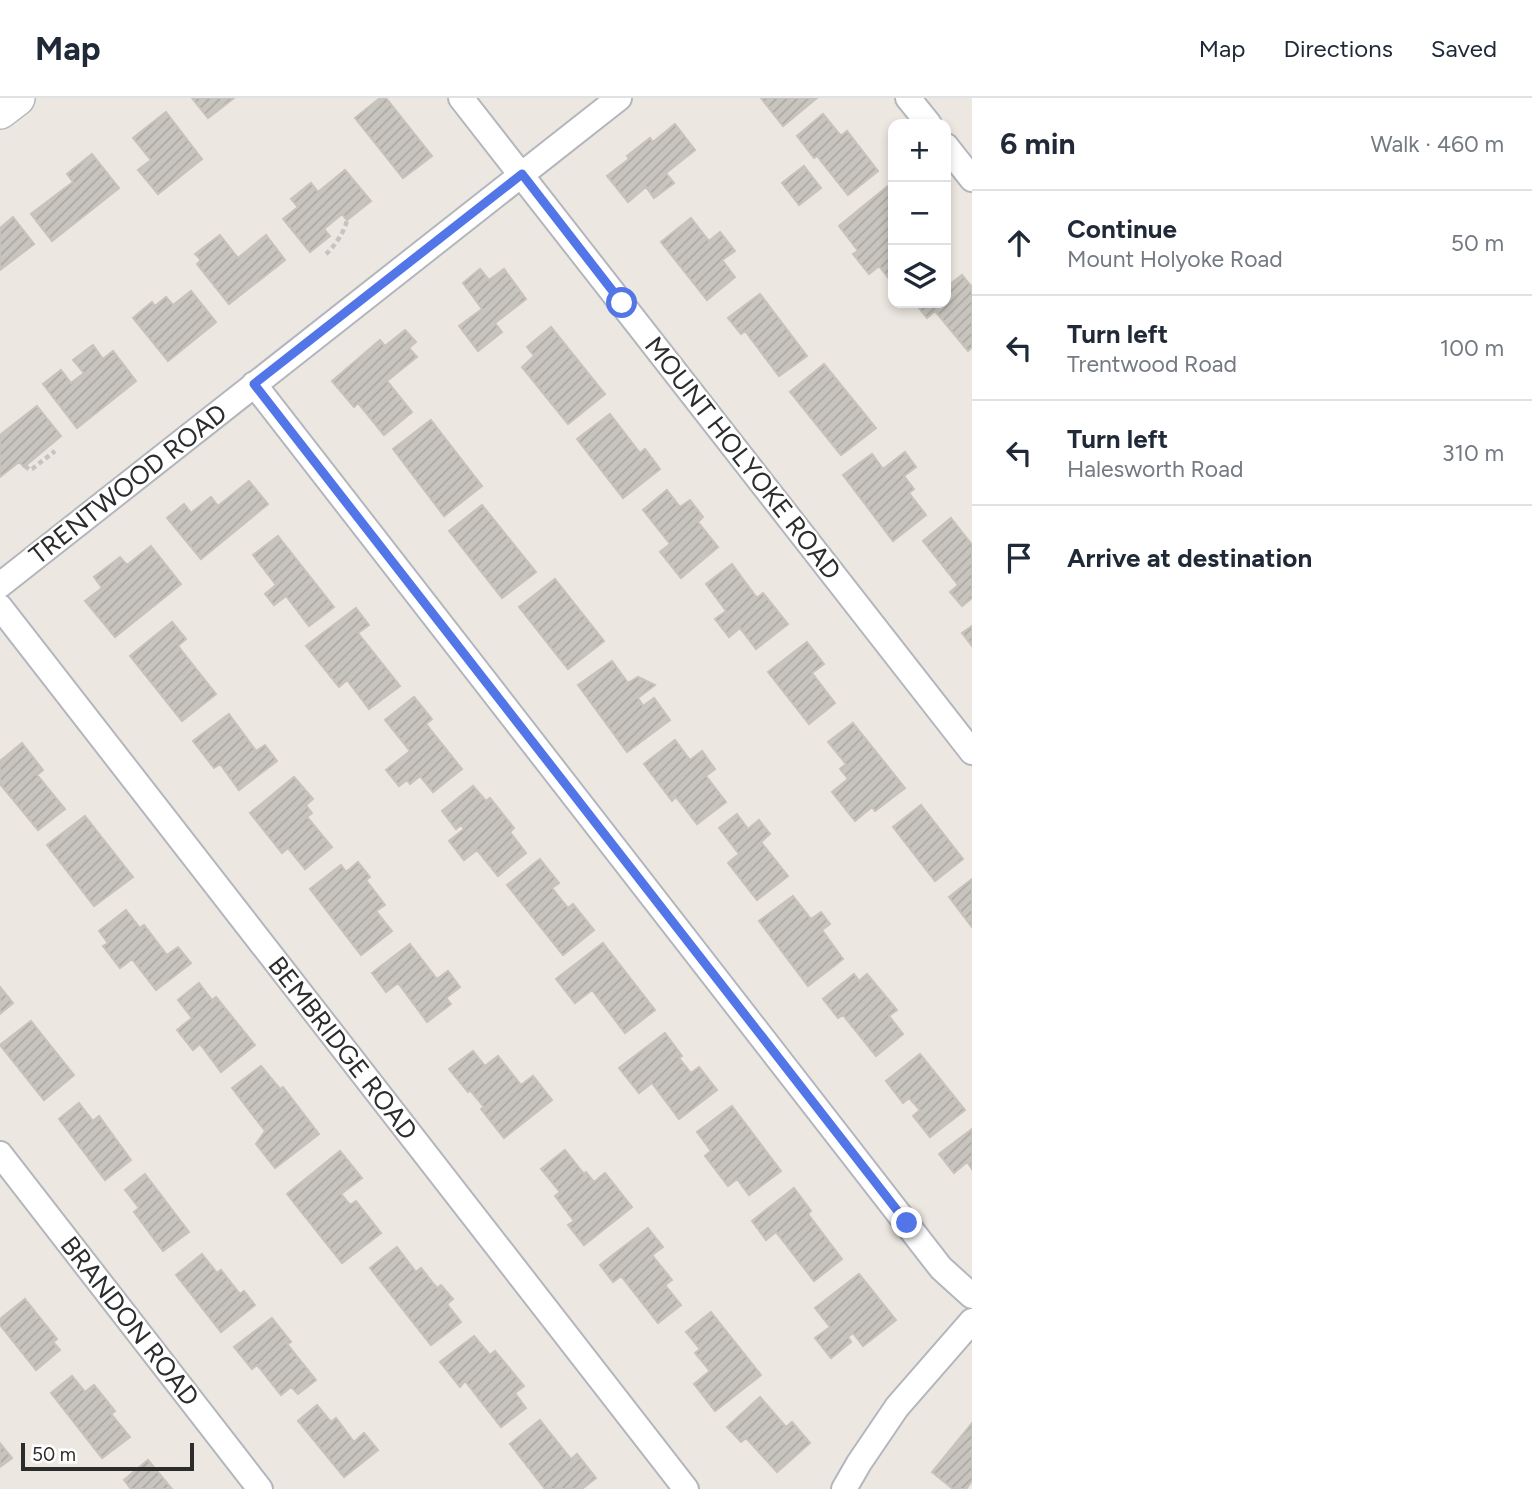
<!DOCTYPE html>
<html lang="en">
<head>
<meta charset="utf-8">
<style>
  :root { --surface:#fff; --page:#f6f6f7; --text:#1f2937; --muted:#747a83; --line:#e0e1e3 }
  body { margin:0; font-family:Figtree,sans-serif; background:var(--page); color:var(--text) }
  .controls { position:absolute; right:21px; top:21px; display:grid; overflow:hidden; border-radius:14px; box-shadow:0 4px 10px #0003 }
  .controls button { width:63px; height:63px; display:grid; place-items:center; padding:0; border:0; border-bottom:2px solid var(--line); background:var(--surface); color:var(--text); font:35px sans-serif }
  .scale { position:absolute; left:21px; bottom:18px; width:173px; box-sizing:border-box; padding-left:7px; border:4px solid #2c2c2c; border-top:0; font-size:19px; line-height:24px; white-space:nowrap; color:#2c2c2c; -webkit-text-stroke:5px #fff; paint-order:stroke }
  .stop { position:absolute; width:21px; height:21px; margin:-16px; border:5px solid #5276e8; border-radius:50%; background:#fff }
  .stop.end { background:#5276e8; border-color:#fff; box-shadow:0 2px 7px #0008 }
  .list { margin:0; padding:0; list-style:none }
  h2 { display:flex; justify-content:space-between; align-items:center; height:91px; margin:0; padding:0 28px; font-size:30px }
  h2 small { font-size:23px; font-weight:400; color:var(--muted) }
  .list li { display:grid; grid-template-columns:46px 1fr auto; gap:21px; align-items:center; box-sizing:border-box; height:105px; padding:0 28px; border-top:2px solid var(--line) }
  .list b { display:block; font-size:26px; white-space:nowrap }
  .list p { margin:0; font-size:23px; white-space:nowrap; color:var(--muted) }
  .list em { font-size:23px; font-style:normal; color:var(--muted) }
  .icon { flex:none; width:38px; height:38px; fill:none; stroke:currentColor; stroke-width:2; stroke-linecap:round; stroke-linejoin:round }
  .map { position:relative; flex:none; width:972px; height:1391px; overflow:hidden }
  header { display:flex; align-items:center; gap:42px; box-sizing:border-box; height:98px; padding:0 35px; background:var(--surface); border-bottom:2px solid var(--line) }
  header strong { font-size:33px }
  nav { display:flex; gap:38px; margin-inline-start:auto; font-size:24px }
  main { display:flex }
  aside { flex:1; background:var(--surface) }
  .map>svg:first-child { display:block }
  .building { fill:url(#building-hatch); stroke:#c8c2ba; stroke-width:2 }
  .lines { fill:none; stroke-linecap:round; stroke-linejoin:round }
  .minor-casing { stroke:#b4b6be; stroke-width:28 }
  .secondary-casing { stroke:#b4b6be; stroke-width:38 }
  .path { stroke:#c4c4c4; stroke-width:4.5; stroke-dasharray:5 3.5; stroke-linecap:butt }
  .minor { stroke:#fff; stroke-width:24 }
  .secondary { stroke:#fff; stroke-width:35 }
  .route { stroke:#5276e8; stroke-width:9 }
  .labels { text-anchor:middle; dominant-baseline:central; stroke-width:5; stroke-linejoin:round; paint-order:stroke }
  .street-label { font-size:26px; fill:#2c2c2c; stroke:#fff }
</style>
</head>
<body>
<header>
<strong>Map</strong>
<nav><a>Map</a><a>Directions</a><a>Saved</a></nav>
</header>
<main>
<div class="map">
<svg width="972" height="1391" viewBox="0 0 972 1391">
  <defs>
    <pattern id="building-hatch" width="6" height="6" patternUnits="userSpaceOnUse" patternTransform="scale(1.75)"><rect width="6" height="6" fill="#c8c5bf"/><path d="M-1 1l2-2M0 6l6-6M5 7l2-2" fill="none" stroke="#aca9a4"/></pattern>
  </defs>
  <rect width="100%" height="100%" fill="#ece7e0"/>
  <!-- building -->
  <path class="building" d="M192,0h42l-26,20z
    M380,0h6l46,58 -29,22 -48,-60z
    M761,0h56l-34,28z
    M166,14l36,47 -44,35 -20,-24 13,-10 -18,-22z
    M823,16l18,22 6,-5 31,40 -30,24 -31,-39 -3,2 -17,-22z
    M675,26l20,26 -29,23 8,10 -20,15 -8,-11 -18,15 -21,-26 22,-17 -2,-3 23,-18 3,4z
    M92,56l27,34 -67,53 -21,-27 42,-32 -6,-8z
    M804,68l17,22 -22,17 -17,-22z
    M345,72l26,31 -24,19 -5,-6 -18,15 6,7 -20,16 -27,-33 15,-12 -7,-8 20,-16 7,9z
    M888,88l5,6v41l-1,1 1,2v48l-14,-18 -10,8 -16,-20 5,-3 -19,-25z
    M13,119l21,27 -34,26v-42z
    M691,120l18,23 11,-9 15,19 -13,9 13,17 -28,23 -46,-58z
    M220,137l18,23 28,-23 19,25 -56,44 -32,-40 4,-4 -6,-6z
    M480,171l9,11 15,-11 22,30 -31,24 7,9 -24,19 -19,-25 23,-17 -19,-26z
    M962,177l10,12v60l-4,4 -33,-40 -8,7 -12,-15h31v-22l3,4z
    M191,193l25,31 -48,39 -35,-43 19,-16 3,4 11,-9 7,8z
    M760,196l47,62 -28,20 -34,-45 -4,3 -13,-16z
    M551,229l54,67 -37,30 -46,-57 12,-11 -7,-9z
    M405,232l11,12 -7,6 8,9 -30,24 25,31 -28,23 -26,-32 -4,4 -22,-26 48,-41 5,6z
    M93,247l10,14 10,-8 23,30 -59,47 -34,-44 18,-14 10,13 13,-10 -11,-13z
    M824,266l52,64 -35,27 -51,-63z
    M37,308l24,30 -37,31 -5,-5 -19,15v-42z
    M610,316l30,39 5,-4 15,20 -37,29 -46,-59z
    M431,322l51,66 -38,30 -51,-67z
    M905,354l11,15 -12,9 10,13 -5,4 17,22 -33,26 -50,-66 29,-21 11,15z
    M249,383l19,23 -67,55 -34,-41 17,-14 7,9 20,-16 7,9z
    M667,392l13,17 10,-7 13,17 -5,5 20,25 -37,31 -21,-26 10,-8 -27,-34z
    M482,407l54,67 -34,26 -53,-67z
    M951,420l21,27v53l-10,8 -12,-14 8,-7 -35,-44z
    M278,438l56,71 -25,19 -23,-30 -12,9 -9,-11 11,-9 -23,-30z
    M151,448l30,38 -66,53 -30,-36 17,-13 -8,-11 26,-20 7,8z
    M732,466l25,34 6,-5 25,31 -32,25 -16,-21 -11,9 -14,-18 11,-8 -20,-27z
    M555,481l49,62 -36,28 -49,-62z
    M356,510l13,17 -11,8 42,53 -31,23 -22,-29 -8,7 -33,-41z
    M172,524l14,17 -8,7 38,48 -34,27 -52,-65z
    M972,528v20l-10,-13z
    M807,544l17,22 -12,9 23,30 -26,21 -41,-52z
    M612,563l16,22 10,-6 17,8 -17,13 5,8 11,-8 16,22 -43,32 -49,-67z
    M414,599l18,22 -6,5 36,45 -29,23 -13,-16 -10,8 -3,-4 -8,6 -13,-16 24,-19 -25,-31z
    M229,616l27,37 9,-6 12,16 -38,29 -19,-26 -6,4 -21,-27z
    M853,625l52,65 -30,23 -3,-4 -17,14 -23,-29 16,-13 -8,-10 6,-5 -18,-22z
    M675,642l15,20 12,-9 13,18 -9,7 20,26 -29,22 -21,-27 -4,4 -28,-37z
    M22,645l21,27 -6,5 28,34 -27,21 -38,-46v-23z
    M294,679l19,22 -7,6 6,8 -5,4 25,30 -27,22 -17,-21 -6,5 -32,-40z
    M473,688l13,15 4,-3 24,30 -4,4 16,21 -28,23 -21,-26 -13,10 -15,-19 15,-12 -3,-4 -5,4 -14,-18z
    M921,707l42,54 -28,22 -42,-54z
    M737,716l11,15 11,-9 11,14 -9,8 27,34 -31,24 -29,-37 11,-9 -20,-26z
    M85,718l48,61 -39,29 -47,-61z
    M540,761l19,24 -7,5 16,20 5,-4 21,26 -31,25 -56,-70z
    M358,764l12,15 -4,3 19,25 -9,6 16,20 -31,24 -51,-66 31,-24 5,7z
    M972,781v48l-23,-30z
    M793,798l18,23 10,-7 9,12 -8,6 21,29 -35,27 -49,-65z
    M126,812l14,18 4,-3 23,30 11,-8 13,16 -35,27 -24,-31 -12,9 -17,-22 5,-3 -9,-12z
    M603,845l52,67 -30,23 -33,-43 -17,13 -19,-24z
    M410,846l27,35 11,-8 12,16 -14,11 5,6 -24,18 -29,-39 -12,9 -14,-19z
    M854,876l5,7 8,-7 30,36 -8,6 14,18 -27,22 -33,-41 -5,3 -15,-19z
    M199,885l13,17 4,-3 39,48 -34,27 -21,-28 -7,6 -16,-20 15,-12 -14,-18z
    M0,889l13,16 -13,11z
    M31,923l43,54 -30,25 -44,-55z
    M665,935l17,23 -3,2 12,15 8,-6 18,23 -38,29 -27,-36 -13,10 -20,-25z
    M473,953l12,15 13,-10 23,29 12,-9 19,24 -48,38 -23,-29 3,-2 -14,-17 -2,2 -19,-23z
    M920,956l45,56 -35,27 -17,-21 7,-6 -11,-12 -6,5 -17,-22z
    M261,968l19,23 3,-2 36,47 -44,34 -19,-24 9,-13 -33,-43z
    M79,1005l14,18 6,-5 32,44 -26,20 -46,-61z
    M732,1008l49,65 -32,24 -12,-16 -9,7 -23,-30 6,-5 -14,-19z
    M972,1031v40l-5,-7 -13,11 -15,-19z
    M565,1052l19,24 2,-2 8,10 11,-9 27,34 -48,38 -16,-20 6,-4 -19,-25 5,-4 -19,-23z
    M340,1053l22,27 -21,16 9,11 6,-4 25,32 -39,30 -55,-69z
    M145,1076l44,58 -26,19 -29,-39 5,-4 -14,-18z
    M794,1090l17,23 -3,3 34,45 -28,22 -38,-49 -10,8 -14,-19z
    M648,1130l15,19 -11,8 20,25 -7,5 16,20 -23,18 -37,-47 -8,6 -13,-17z
    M397,1149l19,25 5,-4 16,20 4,-3 12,14 -6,5 14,18 -30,23 -61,-77z
    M202,1156l15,19 4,-3 19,24 4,-3 11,14 -34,27 -45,-57z
    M859,1176l37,46 -33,26 -10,-13 -5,4 3,5 -20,16 -16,-20 15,-11 -15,-19z
    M25,1201l32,40 -4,3 7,8 -24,20 -36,-45v-6z
    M711,1214l50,63 -46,36 -21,-27 16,-13 -15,-18 5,-4 -14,-17z
    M272,1220l19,24 -4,2 29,36 -18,14 -7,-7 -10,8 -24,-30 -5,4 -18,-22z
    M474,1238l16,19 5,-4 29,35 -9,7 11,15 -25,19 -36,-46 -5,6 -20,-25z
    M72,1278l13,16 9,-7 21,26 -4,3 19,23 -28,21 -51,-65z
    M760,1299l26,30 6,-5 18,21 -33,29 -31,-34 -5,4 -14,-15z
    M317,1307l14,17 5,-4 18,24 10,-9 14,17 -34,27 -46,-56z
    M540,1322l31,39 6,-5 19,24 -14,11h-37l-35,-45z
    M972,1325v58l-6,8h-13l-21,-17z
    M0,1345l12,15 -12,9z
    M148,1362l24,29h-41l-7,-9z"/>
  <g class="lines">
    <!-- minor casing -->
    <g class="minor-casing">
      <path id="minor" d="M461,0l511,654
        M908,0l21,26
        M946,48l26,33
        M254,286l687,884 31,28
        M0,487l619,-487
        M0,509l686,882
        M0,1056l260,335
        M844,1391l15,-26 38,-56 75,-86"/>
    </g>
    <!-- secondary casing -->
    <g class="secondary-casing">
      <path id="secondary" d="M0,13l17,-13"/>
    </g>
    <!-- path -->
    <path class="path" d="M326,156c8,-7 19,-23 21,-34
      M25,368l5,4 2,-1 23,-18"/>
    <!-- minor -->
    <use href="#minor" class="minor"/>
    <!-- secondary -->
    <use href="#secondary" class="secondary"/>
  </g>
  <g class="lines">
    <!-- route -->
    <path class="route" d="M622,205l-100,-129 -268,210 653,839"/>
  </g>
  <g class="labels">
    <!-- street labels -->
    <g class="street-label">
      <text transform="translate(743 360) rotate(52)">MOUNT HOLYOKE ROAD</text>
      <text transform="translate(128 386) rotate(-38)">TRENTWOOD ROAD</text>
      <text transform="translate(343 950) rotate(52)">BEMBRIDGE ROAD</text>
      <text transform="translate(130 1223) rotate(52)">BRANDON ROAD</text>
    </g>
  </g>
</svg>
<div class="controls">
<button>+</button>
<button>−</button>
<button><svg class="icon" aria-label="layers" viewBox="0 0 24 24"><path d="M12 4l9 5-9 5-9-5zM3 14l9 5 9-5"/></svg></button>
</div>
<div class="scale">50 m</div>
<div class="stop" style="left:622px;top:205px"></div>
<div class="stop end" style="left:907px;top:1125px"></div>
</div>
<aside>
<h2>6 min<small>Walk · 460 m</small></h2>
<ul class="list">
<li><svg class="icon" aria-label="ahead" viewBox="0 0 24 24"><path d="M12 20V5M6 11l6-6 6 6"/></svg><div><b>Continue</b><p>Mount Holyoke Road</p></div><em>50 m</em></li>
<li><svg class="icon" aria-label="left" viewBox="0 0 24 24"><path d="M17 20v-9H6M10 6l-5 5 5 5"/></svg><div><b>Turn left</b><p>Trentwood Road</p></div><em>100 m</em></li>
<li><svg class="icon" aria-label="left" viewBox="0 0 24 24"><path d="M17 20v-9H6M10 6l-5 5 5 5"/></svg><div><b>Turn left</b><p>Halesworth Road</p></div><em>310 m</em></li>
<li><svg class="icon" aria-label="arrive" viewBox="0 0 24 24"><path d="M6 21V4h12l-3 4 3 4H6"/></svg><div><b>Arrive at destination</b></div></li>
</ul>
</aside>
</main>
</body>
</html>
